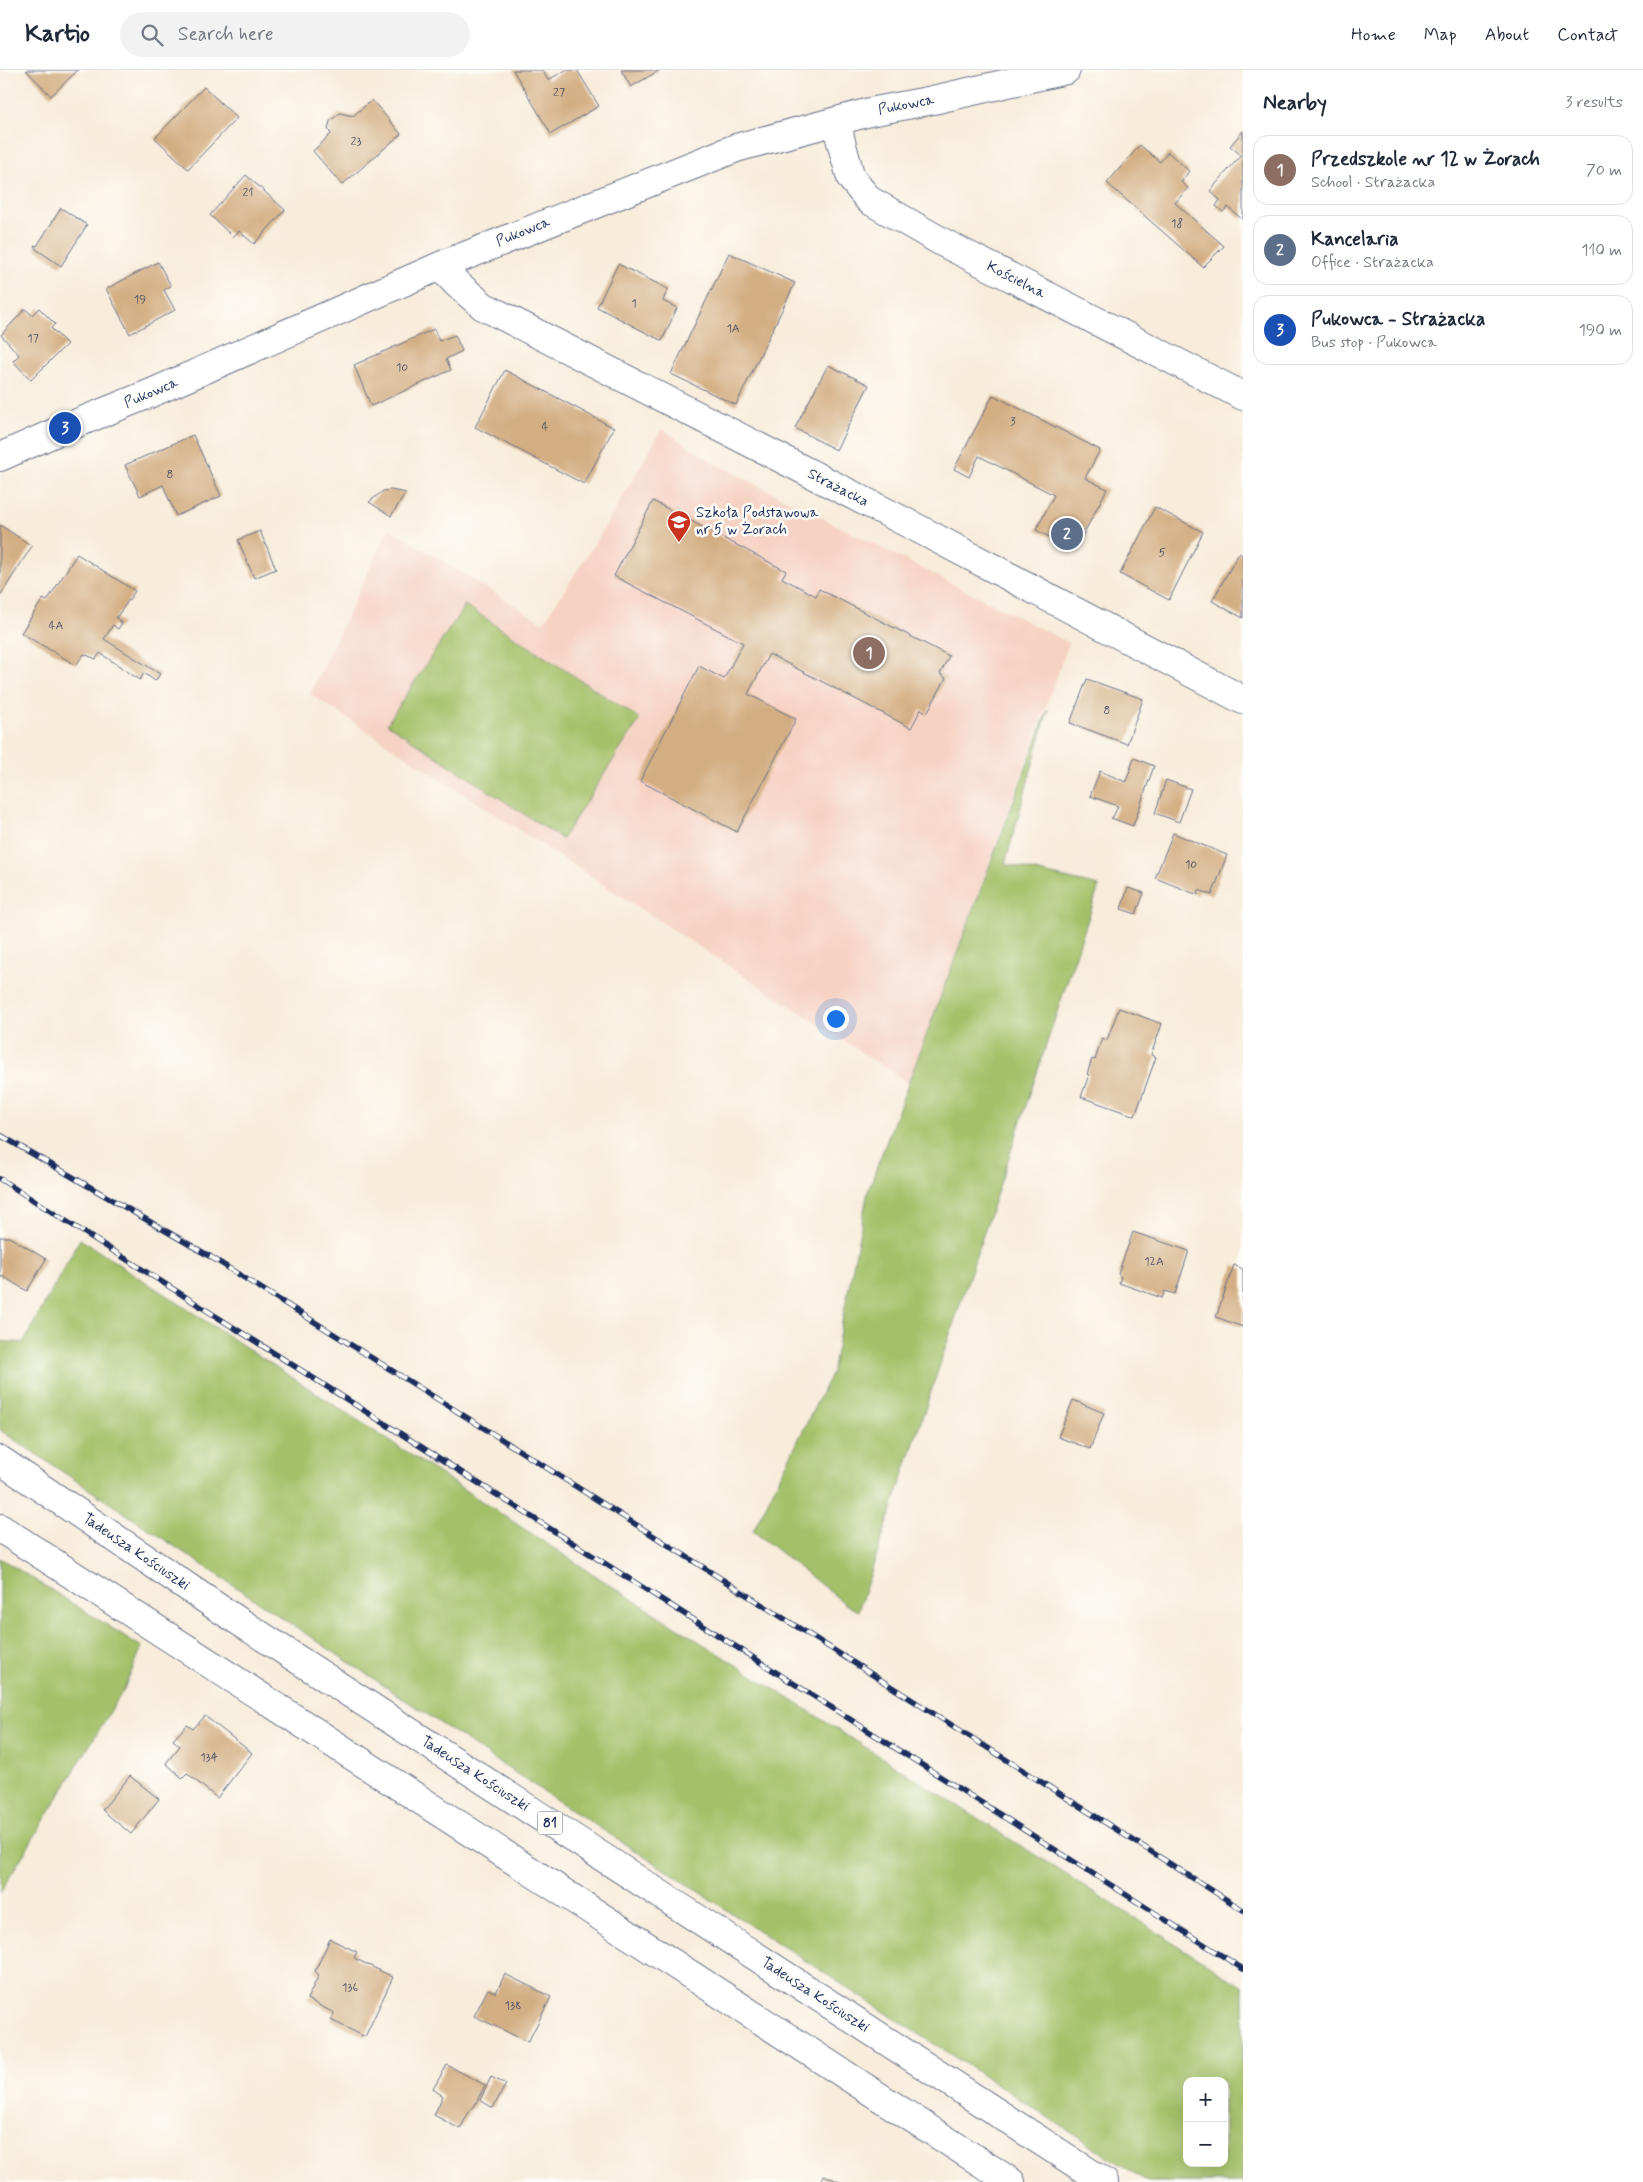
<!DOCTYPE html>
<html lang="en">
<head>
<meta charset="utf-8">
<style>
  :root { --surface:#fff; --page:#f2f2f3; --text:#1f2937; --muted:#747a83; --line:#e0e1e3; --accent:#7c3aed }
  body { margin:0; font-family:Mynerve,sans-serif; background:var(--page); color:var(--text) }
  .controls { position:absolute; right:15px; bottom:15px; display:grid; overflow:hidden; border-radius:10px; box-shadow:0 5px 20px #0002 }
  .controls button { width:45px; height:45px; display:grid; place-items:center; padding:0; border:0; border-bottom:1px solid var(--line); background:var(--surface); color:var(--text); font:25px sans-serif }
  .you { position:absolute; left:835px; top:948px; width:18px; height:18px; margin:-12px; border:4px solid #fff; border-radius:50%; background:#1a73e8; box-shadow:0 0 0 8px #1a73e833 }
  .badge { display:grid; place-items:center; width:32px; height:32px; border-radius:50%; background:var(--accent); color:#fff; font-size:16px; font-weight:700 }
  .pin { position:absolute; translate:-50% -50%; border:2px solid #fff; box-shadow:0 1px 5px #0006 }
  .list { margin:0; padding:0; list-style:none }
  h2 { display:flex; justify-content:space-between; align-items:center; height:65px; margin:0; padding:0 20px; font-size:21px }
  h2 small { font-size:16px; font-weight:400; color:var(--muted) }
  .list li { display:grid; grid-template-columns:32px 1fr auto; gap:15px; align-items:center; box-sizing:border-box; height:70px; margin:0 10px 10px; padding:0 10px; border:1px solid var(--line); border-radius:15px }
  .list b { display:block; font-size:19px; white-space:nowrap }
  .list p { margin:0; font-size:16px; white-space:nowrap; color:var(--muted) }
  .list em { font-size:16px; font-style:normal; color:var(--muted) }
  .icon { flex:none; width:28px; height:28px; fill:none; stroke:currentColor; stroke-width:2; stroke-linecap:round; stroke-linejoin:round }
  .map { position:relative; flex:none; width:1243px; height:2112px; overflow:hidden }
  header { display:flex; align-items:center; gap:30px; box-sizing:border-box; height:70px; padding:0 25px; background:var(--surface); border-bottom:1px solid var(--line) }
  header strong { font-size:24px }
  nav { display:flex; gap:28px; margin-inline-start:auto; font-size:18px }
  .search { width:350px; height:45px; background:var(--page); display:flex; align-items:center; gap:12px; box-sizing:border-box; padding:0 18px; border-radius:28px; color:var(--muted); font-size:19px }
  main { display:flex }
  aside { flex:1; background:var(--surface) }
  .map>svg:first-child { display:block }
  .built { fill:#f6d2c3 }
  .green { fill:#a4c169; stroke:#607864; fill-rule:evenodd }
  .building { fill:#d3ae82 }
  .lines { fill:none; stroke-linecap:round; stroke-linejoin:round }
  .minor-casing { stroke:#687189; stroke-width:30 }
  .major-casing { stroke:#687189; stroke-width:30 }
  .minor { stroke:#fff; stroke-width:28 }
  .major { stroke:#fff; stroke-width:28 }
  .rail-casing { stroke:#1b2f5e; stroke-width:5.5 }
  .rail { stroke:#fdfcf7; stroke-width:4; stroke-dasharray:11; stroke-linecap:butt }
  .labels { text-anchor:middle; dominant-baseline:central; stroke-width:5; stroke-linejoin:round; paint-order:stroke }
  .number-label { font-size:12px; fill:#494f67 }
  .shield { fill:#fdfcf7; stroke:#5f6c8c; stroke-width:1 }
  .shield-label { font-size:14px; font-weight:bold; fill:#1b2f5e }
  .street-label { font-size:15px; fill:#1b2f5e; stroke:#fdfcf7 }
  .poi-label { font-size:15px; fill:#1b2f5e; stroke:#fdfcf7; text-anchor:start }
</style>
</head>
<body>
<header>
<strong>Kartio</strong>
<div class="search"><svg class="icon" aria-label="search" viewBox="0 0 24 24"><circle cx="10" cy="10" r="6"/><path d="M15 15l6 6"/></svg>Search here</div>
<nav><a>Home</a><a>Map</a><a>About</a><a>Contact</a></nav>
</header>
<main>
<div class="map">
<svg width="1243" height="2112" viewBox="0 0 1243 2112">
  <rect width="100%" height="100%" fill="#fdfcf7"/>
  <filter id="ink" filterUnits="userSpaceOnUse"><feTurbulence type="fractalNoise" baseFrequency=".02" numOctaves="2"/><feDisplacementMap in="SourceGraphic" scale="10" xChannelSelector="R" yChannelSelector="G"/><feConvolveMatrix kernelMatrix="1 2 1 2 8 2 1 2 1" color-interpolation-filters="sRGB"/></filter>
  <filter id="wash" filterUnits="userSpaceOnUse"><feTurbulence type="fractalNoise" baseFrequency=".0096" numOctaves="4" result="noise"/><feDisplacementMap in="SourceGraphic" scale="20" xChannelSelector="R" yChannelSelector="G"/><feGaussianBlur stdDeviation="1.12" result="paint"/><feColorMatrix in="noise" values="0 0 0 0 0 0 0 0 0 0 0 0 0 0 0 0 0 1.4 0 .05"/><feComposite in="paint" operator="in"/></filter>
  <g filter="url(#wash)">
    <rect width="100%" height="100%" fill="#f8ecda"/>
    <!-- built -->
    <path class="built" d="M662,359l52,34 355,180 -160,440 -599,-389 79,-166 154,95 59,-91z"/>
    <!-- green -->
    <path class="green" d="M465,535l175,114 -78,120 -175,-115z
      M1048,639l-43,155 94,22 -241,725 -10,-5 -95,-75 79,-159 36,-181z
      M80,1169l527,344 636,404v195h-95l-627,-405 -521,-347v-89l23,2zM1187,2011h37v82h-37z
      M0,1488l142,89 -18,42 -124,204z"/>
    <g id="blocks">
      <!-- building -->
      <path class="building" d="M26,0h52l-27,26z
        M513,0h29l6,10 18,-10h11l22,36 -48,28z
        M621,0h39l-29,17z
        M204,17l33,31 -49,51 -33,-31z
        M372,30l29,34 -59,51 -29,-34 18,-17 -3,-5 2,-8 10,-8 13,3z
        M1243,61v89l-15,-13 -5,5 -7,-6 4,-6 -10,-9 31,-36 -11,-9z
        M1140,75l20,17 8,-10 21,19 -8,11 7,6 -13,15 49,43 -21,21 -96,-84z
        M246,105l39,35 -31,34 -15,-13 -6,6 -23,-22z
        M61,138l26,17 -26,41 -25,-17 -2,-4 3,1z
        M729,183l66,30 -59,122 -65,-31z
        M158,192l13,24 -7,4 11,20 -45,24 -24,-45z
        M618,194l50,25 -5,12 14,7 -15,33 -65,-34z
        M39,238l16,16 -4,4 16,16 -36,36 -18,-19 6,-6 -18,-20 24,-26 7,6z
        M434,259l5,12 16,-6 7,16 -16,8 5,11 -80,36 -17,-41z
        M828,295l41,20 -33,65 -41,-22z
        M505,300l109,58 -30,56 -109,-57z
        M993,325l107,55 -15,28 22,11 -32,61 -39,-20 18,-35 -75,-39 -10,21 -15,-8z
        M193,365l28,61 -45,20 -13,-31 -23,11 -15,-31z
        M391,420l15,3 -15,23 -22,-14 14,-11z
        M653,431l133,70 -4,7 34,18 3,-7 130,67 -9,18 6,4 -19,35 -6,-4 -10,19 -142,-74 -21,40 48,25 -59,113 -97,-51 59,-115 25,13 19,-36 -129,-67z
        M1155,437l48,25 -34,68 -49,-26z
        M0,455l32,21 -32,50z
        M260,461l16,38 -22,9 -16,-38z
        M1239,483l4,3v62l-31,-17z
        M77,484l58,37 -19,27 6,5 -4,6 -5,-4 -9,14 56,35 -5,7 -11,-8 -4,7 -40,-27 -4,6 -12,-5 -8,11 -55,-32 22,-34 4,2z
        M1087,609l56,20 -16,45 -57,-21z
        M1134,688l20,8 -21,60 -22,-8 2,-1 5,-11 -28,-10 10,-25 26,11z
        M1166,710l25,9 -12,33 -24,-9z
        M1173,763l54,22 -15,40 -13,-5 -1,5 -43,-17z
        M1128,818l16,5 -8,21 -15,-5z
        M1119,938l43,16 -11,31 5,2 -21,59 -54,-19 8,-22 -2,-1 5,-15 3,1 7,-22 5,2z
        M1133,1162l56,19 -14,43 -10,-3 -3,7 -43,-15 2,-6 -3,-3z
        M0,1167h9l37,22 -19,32 -25,-15 -2,3z
        M1234,1195l9,4v58l-27,-10z
        M1073,1330l31,13 -14,36 -32,-12z
        M205,1646l47,37 -35,45 -30,-25 -5,5 -16,-15 14,-17 -7,-6 14,-15 6,4z
        M130,1706l29,23 -28,35 -29,-24z
        M330,1869l27,13 -3,6 39,19 -28,60 -34,-17 3,-7 -27,-14 12,-24 -4,-4z
        M505,1904l46,23 -23,45 -54,-26 14,-27 8,4z
        M447,1995l38,20 -11,22 -4,3 -10,19 -26,-14 9,-19 -10,-7z
        M491,2007l15,7 -13,24 -13,-8z
        M824,2105l15,7h-18z"/>
    </g>
  </g>
  <g filter="url(#ink)">
    <use href="#blocks" fill-opacity="0" stroke="#687189" stroke-width="1"/>
    <g class="lines">
      <!-- minor casing -->
      <g class="minor-casing">
        <path id="minor" d="M838,51l2,17 11,40 18,22 73,42 301,154
          M440,196l16,17 27,23 434,222 326,172
          M0,387l65,-29 84,-34 291,-128 296,-118 134,-36 63,-12 133,-30"/>
      </g>
      <!-- major casing -->
      <g class="major-casing">
        <path id="major" d="M0,1390l220,149 884,573
          M0,1458l1011,654"/>
      </g>
      <!-- minor -->
      <use href="#minor" class="minor"/>
      <!-- major -->
      <use href="#major" class="major"/>
      <!-- rail casing -->
      <g class="rail-casing">
        <path id="rail" d="M0,1065l211,122 287,180 745,473
          M0,1109l1243,790"/>
      </g>
      <!-- rail -->
      <use href="#rail" class="rail"/>
    </g>
  </g>
  <!-- icons -->
  <defs>
    <g id="school-pin" transform="scale(1.25)"><path d="M0 17L-7.5 6A9.5 9.5 0 1 1 7.5 6Z" fill="#c8321e" stroke="#fdfcf7"/><path d="M0-5L7-2L0 1L-7-2ZM-4 1L0 2.5L4 1V4Q0 6-4 4Z" fill="#fff"/></g>
  </defs>
  <g fill-rule="evenodd">
    <use href="#school-pin" x="679" y="452"/>
  </g>
  <g class="labels">
    <!-- number labels -->
    <g class="number-label">
      <text x="559" y="23">27</text>
      <text x="356" y="72">23</text>
      <text x="248" y="123">21</text>
      <text x="1177" y="154">18</text>
      <text x="140" y="230">19</text>
      <text x="634" y="234">1</text>
      <text x="733" y="259">1A</text>
      <text x="33" y="269">17</text>
      <text x="402" y="298">10</text>
      <text x="1013" y="352">3</text>
      <text x="545" y="357">4</text>
      <text x="170" y="405">8</text>
      <text x="1162" y="483">5</text>
      <text x="56" y="556">4A</text>
      <text x="1107" y="641">8</text>
      <text x="1191" y="795">10</text>
      <text x="1154" y="1192">12A</text>
      <text x="209" y="1688">134</text>
      <text x="350" y="1918">136</text>
      <text x="513" y="1936">138</text>
    </g>
    <!-- shield labels -->
    <rect class="shield" x="537.5" y="1741.5" width="25" height="23" rx="4"/>
    <g class="shield-label">
      <text x="550" y="1753">81</text>
    </g>
    <!-- street labels -->
    <g class="street-label">
      <text transform="translate(906 35) rotate(-11)">Pukowca</text>
      <text transform="translate(523 162) rotate(-22)">Pukowca</text>
      <text transform="translate(1016 210) rotate(27)">Kościelna</text>
      <text transform="translate(151 323) rotate(-23)">Pukowca</text>
      <text transform="translate(838 418) rotate(27)">Strażacka</text>
      <text transform="translate(136 1482) rotate(34)">Tadeusza Kościuszki</text>
      <text transform="translate(475 1704) rotate(33)">Tadeusza Kościuszki</text>
      <text transform="translate(815 1925) rotate(33)">Tadeusza Kościuszki</text>
    </g>
    <!-- poi labels -->
    <g class="poi-label">
      <text x="696" y="443">Szkoła Podstawowa<tspan x="696" dy="17">nr 5 w Żorach</tspan></text>
    </g>
  </g>
</svg>
<div class="controls">
<button>+</button>
<button>−</button>
</div>
<div class="you"></div>
<div class="pin badge" style="left:869px;top:583px;background:#8d6e63">1</div>
<div class="pin badge" style="left:1067px;top:464px;background:#5c6f8a">2</div>
<div class="pin badge" style="left:65px;top:358px;background:#1a4fb4">3</div>
</div>
<aside>
<h2>Nearby<small>3 results</small></h2>
<ul class="list">
<li><span class="badge" style="background:#8d6e63">1</span><div><b>Przedszkole nr 12 w Żorach</b><p>School · Strażacka</p></div><em>70 m</em></li>
<li><span class="badge" style="background:#5c6f8a">2</span><div><b>Kancelaria</b><p>Office · Strażacka</p></div><em>110 m</em></li>
<li><span class="badge" style="background:#1a4fb4">3</span><div><b>Pukowca - Strażacka</b><p>Bus stop · Pukowca</p></div><em>190 m</em></li>
</ul>
</aside>
</main>
</body>
</html>
